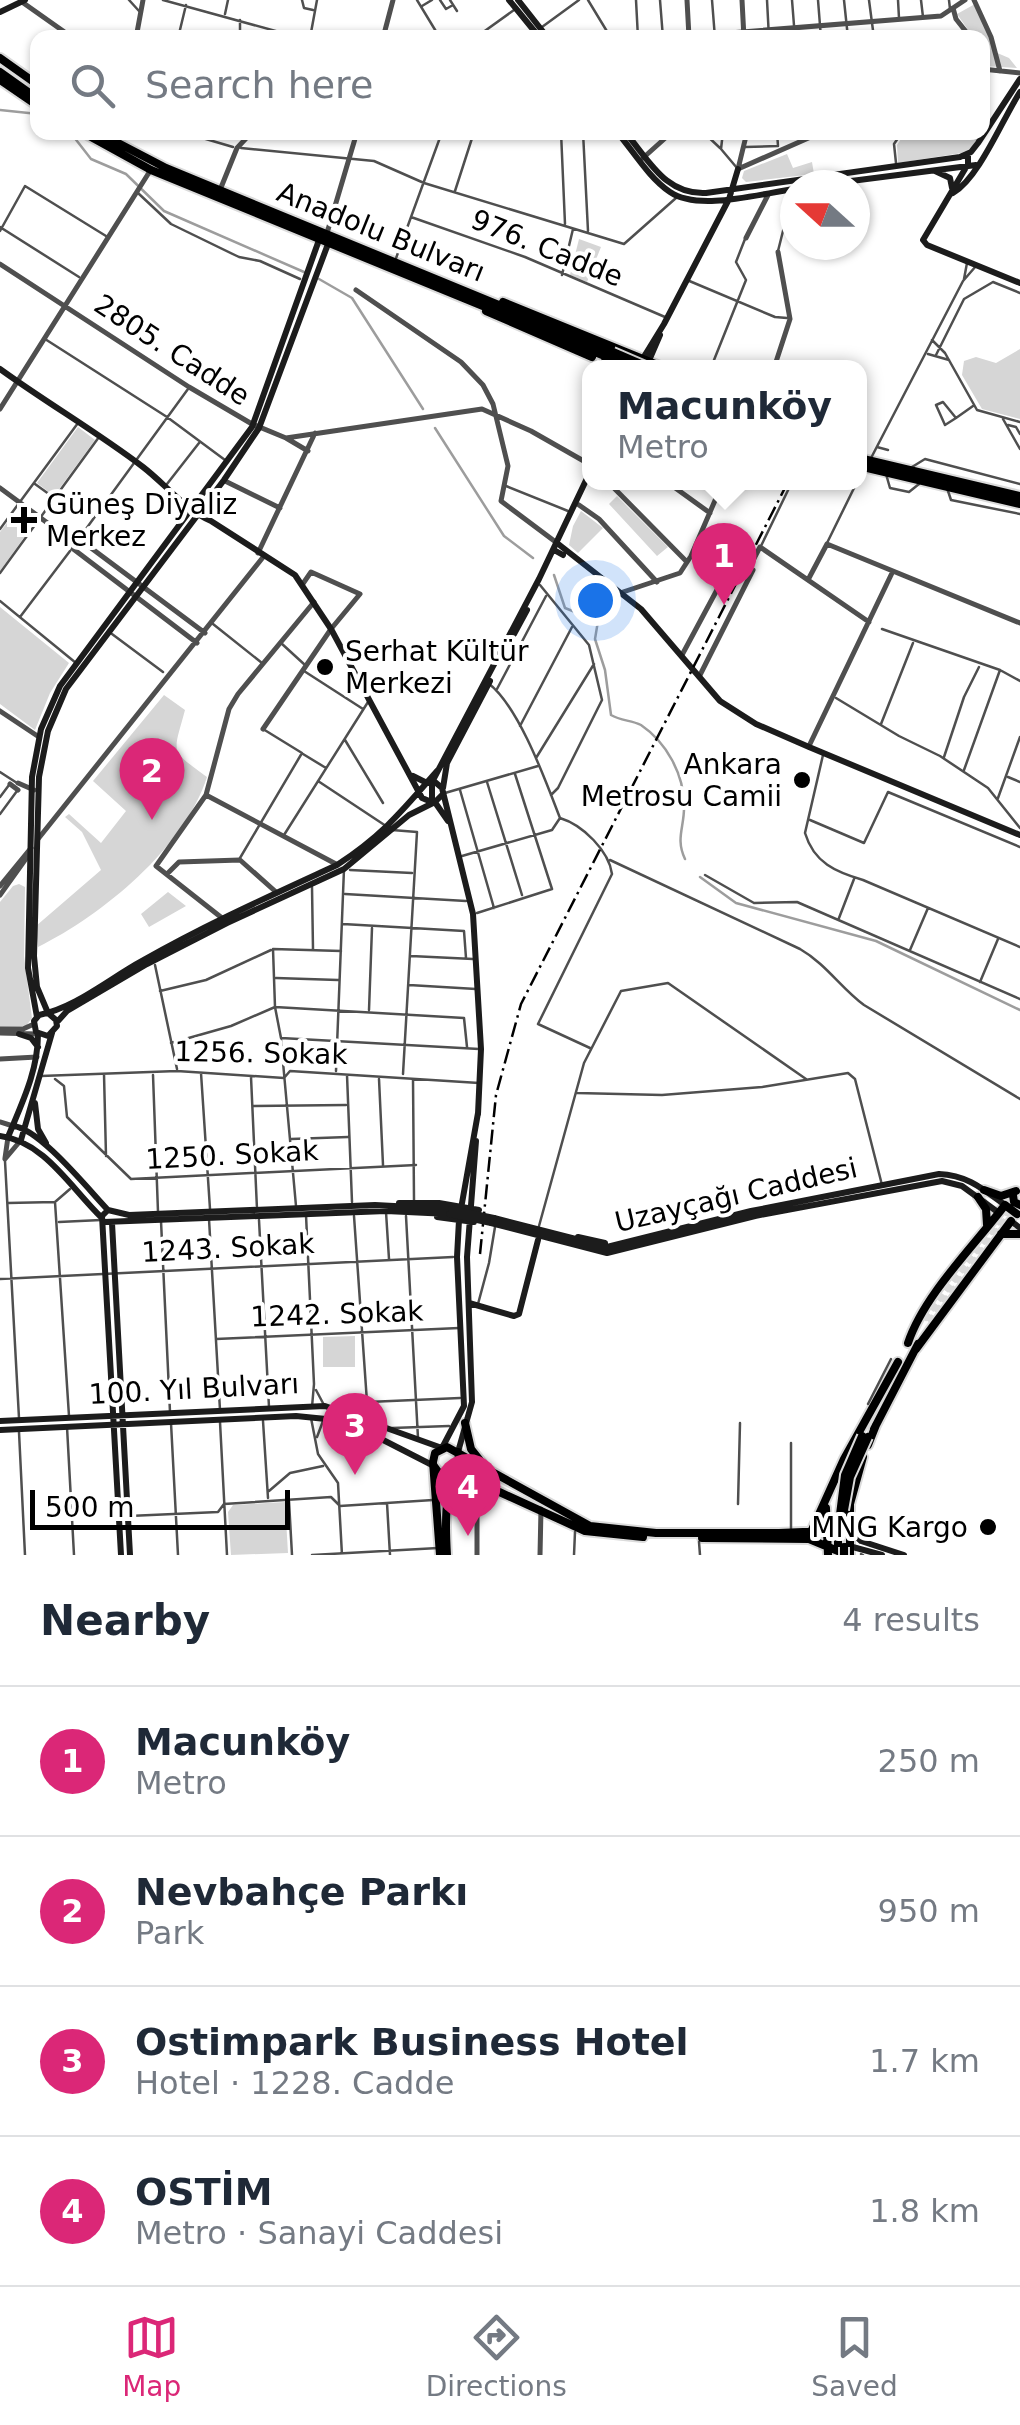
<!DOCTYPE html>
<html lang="en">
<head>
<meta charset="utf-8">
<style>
  :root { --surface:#fff; --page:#f2f2f3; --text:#1f2937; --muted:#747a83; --line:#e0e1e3; --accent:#db2777 }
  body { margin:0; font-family:"DejaVu Sans",sans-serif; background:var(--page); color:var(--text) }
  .compass { position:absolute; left:780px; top:170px; width:90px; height:90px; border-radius:50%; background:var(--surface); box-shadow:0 2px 8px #0004; rotate:291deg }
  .scale { position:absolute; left:30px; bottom:25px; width:260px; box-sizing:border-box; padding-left:10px; border:5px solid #000; border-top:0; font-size:28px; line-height:35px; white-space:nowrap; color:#000; -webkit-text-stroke:8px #fff; paint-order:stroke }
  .you { position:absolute; left:595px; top:600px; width:35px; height:35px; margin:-25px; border:8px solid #fff; border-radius:50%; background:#1a73e8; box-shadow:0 0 0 15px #1a73e833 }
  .badge { display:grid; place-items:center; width:65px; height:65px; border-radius:50%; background:var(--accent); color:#fff; font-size:32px; font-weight:700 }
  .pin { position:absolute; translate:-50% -82px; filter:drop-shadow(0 2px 5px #0008) }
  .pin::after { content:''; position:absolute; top:52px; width:35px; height:30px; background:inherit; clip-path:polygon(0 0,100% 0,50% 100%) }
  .popup { position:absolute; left:582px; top:360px; width:285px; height:130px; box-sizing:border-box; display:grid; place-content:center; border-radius:20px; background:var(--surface); filter:drop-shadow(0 2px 8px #0005); font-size:32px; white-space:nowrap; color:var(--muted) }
  .popup b { font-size:38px; color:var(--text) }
  .popup::after { content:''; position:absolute; left:50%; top:100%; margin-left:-20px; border:20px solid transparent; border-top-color:var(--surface) }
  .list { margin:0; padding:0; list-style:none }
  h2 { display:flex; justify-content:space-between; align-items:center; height:130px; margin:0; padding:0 40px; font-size:42px }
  h2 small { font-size:32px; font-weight:400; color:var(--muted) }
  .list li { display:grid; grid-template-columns:65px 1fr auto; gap:30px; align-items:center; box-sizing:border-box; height:150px; padding:0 40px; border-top:2px solid var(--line) }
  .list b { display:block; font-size:38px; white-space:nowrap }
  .list p { margin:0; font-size:32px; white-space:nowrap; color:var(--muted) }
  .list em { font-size:32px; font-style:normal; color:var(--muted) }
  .icon { flex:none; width:55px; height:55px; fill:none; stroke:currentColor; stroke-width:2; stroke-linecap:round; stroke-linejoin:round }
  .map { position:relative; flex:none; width:1020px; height:1555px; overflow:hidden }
  .search { position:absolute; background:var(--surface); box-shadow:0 2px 8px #0004; left:30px; right:30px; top:30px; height:110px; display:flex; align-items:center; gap:25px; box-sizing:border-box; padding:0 35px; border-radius:20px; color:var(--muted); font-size:38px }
  .sheet { height:730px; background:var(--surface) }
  nav { display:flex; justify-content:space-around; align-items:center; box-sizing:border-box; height:140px; border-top:2px solid var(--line); background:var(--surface); font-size:28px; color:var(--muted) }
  nav a { display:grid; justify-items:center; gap:5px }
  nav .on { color:var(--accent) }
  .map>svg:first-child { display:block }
  .green { fill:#d6d6d6 }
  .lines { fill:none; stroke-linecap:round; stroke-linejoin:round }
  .stream { stroke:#9d9d9d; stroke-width:2.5 }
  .primary-tunnel { stroke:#d9d9d9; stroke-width:8; stroke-dasharray:8 4; stroke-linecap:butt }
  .primary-casing { stroke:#dbdbdb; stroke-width:12 }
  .minor { stroke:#4f4f4f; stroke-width:2.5 }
  .tertiary { stroke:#4f4f4f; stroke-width:5 }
  .secondary { stroke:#1c1c1c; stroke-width:6 }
  .primary { stroke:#000; stroke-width:8 }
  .rail { stroke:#000; stroke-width:2.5; stroke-dasharray:15 5 2.5 5; stroke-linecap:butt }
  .primary-bridge-casing { stroke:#dbdbdb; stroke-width:12; stroke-linecap:butt }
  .secondary-bridge { stroke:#1c1c1c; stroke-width:6 }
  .primary-bridge { stroke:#000; stroke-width:8 }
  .poi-dot { fill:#000; stroke:#fff; stroke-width:4 }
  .labels { text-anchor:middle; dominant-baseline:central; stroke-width:8; stroke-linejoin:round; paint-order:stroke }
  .street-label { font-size:28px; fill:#000; stroke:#fff }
  .poi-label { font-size:28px; fill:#000; stroke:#fff; text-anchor:start }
</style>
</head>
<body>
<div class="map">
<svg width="1020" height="1555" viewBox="0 0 1020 1555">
  <rect width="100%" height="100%" fill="#fff"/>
  <!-- green -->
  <path class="green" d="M975,4l20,48 14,6 8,10 -34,-2 -1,-28 -9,-1 -16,-23z
    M905,133h76l-10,15 -9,5 -64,10 -1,-18z
    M787,154l6,14 19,-6 2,12 -68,8 -4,-4 2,-7z
    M579,239l22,8 -14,35 -17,-7z
    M1020,349v70l-38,-10 -20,-34 2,-14 12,-4 20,6z
    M78,427l17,13 -41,56 -17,-13z
    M617,496l51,51 -11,9 -48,-52z
    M581,511l22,17 -25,25 -9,-8 4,-19z
    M9,520l19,12 -28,39v-39z
    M0,607l69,56 -19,30 -15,37 -35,-26z
    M164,695l21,15c-12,45 -16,39 22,67 -22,70 -104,138 -169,170l-2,-21 65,-56 -19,-38 -17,-15 4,-3 32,29 25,-32 -33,-30z
    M19,884l6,3 -1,69 8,62 -6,8 -26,1v-125l13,-16z
    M168,892l18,14 -37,21 -8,-13z
    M355,1336v31h-32v-30z
    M285,1502l3,51 -57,2 -3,-43 5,-7z"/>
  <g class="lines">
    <!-- stream -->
    <path class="stream" d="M0,110l38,4
      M70,132l21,27 35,15 38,37 140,61
      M319,279l33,19 71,111
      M435,428l69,108 29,22
      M554,575l11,33 33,13 -3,18 10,31 6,45c10,6 20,5 30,10 25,17 43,49 43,80 1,21 -9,33 1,54
      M700,877l36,26 140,38 144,69"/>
    <!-- primary-tunnel -->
    <path class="primary-tunnel" d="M923,1319l97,-127
      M930,1323l87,-117"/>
    <!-- primary casing -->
    <g class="primary-casing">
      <path id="primary" d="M0,58l38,27
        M0,72l38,27
        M0,80l38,26
        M82,132l69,38 461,189
        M97,132l69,36 447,184
        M503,302l162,66
        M486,311l106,46
        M605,361l17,7
        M859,458l161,38
        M859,466l161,38
        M984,1190l17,6 15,-5
        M1013,1195l1,7 6,3
        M978,1197l8,12 1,16
        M1001,1234h19
        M908,1343c16,-48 66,-97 97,-138l12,9
        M916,1349l95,-128
        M465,1423l6,26 11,14
        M874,1429l44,-85
        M868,1445l8,-20
        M434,1466l5,7 19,2 24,9 103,47 58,6
        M826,1508l2,47
        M838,1530v17
        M813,1535l-2,-3 33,-73 54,-97
        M702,1538l107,1 29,12 11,-5
        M440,1555l-7,-93 2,-9 12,-6 143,79 66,7h123l48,-2 14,-7 9,7
        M447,1555c-2,-34 -3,-62 13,-91l-2,-12
        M850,1555v-51l13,-47"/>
    </g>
    <!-- minor -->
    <path class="minor" d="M129,0l10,11
      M163,0l138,38
      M302,0l2,8 9,2
      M417,0l23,38
      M440,0l6,9 7,-4
      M450,0l7,11
      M588,0l23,38
      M636,0l2,38
      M660,0l3,38
      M712,0l3,38
      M767,0l2,38
      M792,0l3,38
      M818,0l3,38
      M844,0l4,38
      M869,0l5,38
      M898,0l1,18
      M921,0l2,17
      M949,0l1,9
      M422,6l10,-6
      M225,14l3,-14
      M542,27l37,-27
      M178,38l8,-33
      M240,38v-18
      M310,38l7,-38
      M475,38l39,-28
      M182,132l51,15
      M561,132l4,92
      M572,132l9,2
      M583,132l5,99
      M703,132l17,16
      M723,132l-2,17 16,19
      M777,132l1,14
      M745,147l33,-1
      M241,148l133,13 50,22 200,61 52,-46
      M896,163l-2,-19 8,-12
      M455,191l19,-59
      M138,193l33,31 68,33 21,4 40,18
      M411,217l114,40 140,60
      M0,227l79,50
      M0,231l25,-45 81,50
      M778,251l7,-28
      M395,261l47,-129
      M562,275l11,-46
      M964,279l3,-16
      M687,280l88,37 12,1
      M45,339l122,78 58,43
      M932,340l13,13 32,57 43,12
      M928,354l21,6
      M936,355l28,-56 29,-17 27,11
      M712,365l34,-85 -10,-18 9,-23
      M956,418l-11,7 -9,-20 7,-3 13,16 17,-12
      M1003,419l17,30
      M1008,425l8,2 4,7
      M877,447l11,3
      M870,460l93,-179 13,-15
      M912,467l13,-8 95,25
      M886,474l4,14 19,4 10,-8
      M35,484l18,13
      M167,484l32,-41
      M506,486l62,25
      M947,488l4,12 69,14
      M0,529l78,-106
      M827,543l30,-61
      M75,544l113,-155
      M761,546l31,-64
      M0,573l99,-136
      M540,585l49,60 13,55 -44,88 -7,7
      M0,601l76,62
      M20,617l50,-66
      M213,624l49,39
      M882,629l118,41 20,11
      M112,634l51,38
      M281,643l24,22
      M304,671l59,38
      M497,689l49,-93
      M836,698l63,38 41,20 48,32 32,40
      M881,724l32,-81
      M520,726l52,-99
      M345,740l38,63
      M303,754l23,14
      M823,755l-18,78c9,30 31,39 58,47l157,67
      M944,757l20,-60 15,-30
      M536,758l58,-94
      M964,770l36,-100
      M0,772l17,11
      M1008,777l12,5
      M318,781l68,45
      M487,782l35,113
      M460,790l34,118
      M445,793l93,-27
      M0,797l9,-12
      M998,798l22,-61
      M0,814l17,-23
      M560,818c23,7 49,33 52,56l-74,150 52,24
      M810,820l54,23 24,-51 132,55
      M392,830l25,2 -14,242
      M284,835l84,-133
      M462,856l90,-26 8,-12c-14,-36 -41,-112 -72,-135
      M240,858l62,-105 -39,-24
      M610,860l190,89c26,15 41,39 64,56l156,94
      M350,870l62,3
      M705,875l49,28 43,-1 223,97
      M312,887l1,62
      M345,894l121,7
      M477,913l75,-24 -37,-115
      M839,918l15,-39
      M343,924l121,7 2,27
      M910,950l18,-42
      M341,951l-68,-2 2,58 6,31 198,11
      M411,956l62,3
      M155,965l22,104
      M276,978l62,2
      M980,982l18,-43
      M409,985l67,4
      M160,991l46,-11 65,-30
      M369,1010l3,-82
      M281,1040l15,166
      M171,1043l60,-17 44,-19 189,11 3,29
      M336,1071l8,-202
      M201,1073l9,136
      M104,1074l2,82
      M153,1075l5,137
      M347,1075l5,127
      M41,1076l136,-5 107,7 6,-7 189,12
      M251,1077l6,132
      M55,1079l9,7 3,31 64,62 285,-14
      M379,1079l4,86
      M413,1079l1,121
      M577,1093l85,2 100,-8 86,-14 7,6 27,106
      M254,1106l92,-1
      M291,1139l57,-2
      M5,1161l14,257
      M55,1202l14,214
      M8,1203l47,-1 15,-13
      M386,1212l3,47
      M306,1215l8,169 -2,23
      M354,1216l13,186 -4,15
      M406,1216l12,222
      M209,1219l11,191
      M259,1220l10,187
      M161,1221l9,191
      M59,1222l42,-2
      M539,1226l45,-163 37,-72 47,-8 138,96
      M0,1279l453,-22
      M478,1304l11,-41 6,-36
      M216,1339l243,-11
      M316,1390l8,15
      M368,1402l92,-4
      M868,1404l23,-45
      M311,1418l7,36 20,29 4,72
      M263,1421l5,77
      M220,1422l7,133
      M171,1423l7,132
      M67,1427l7,128
      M392,1428l57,-2
      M19,1432l6,123
      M317,1437l6,-16
      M269,1491l21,-18 33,-7
      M289,1501l3,54
      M387,1503l3,52
      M738,1504l2,-81
      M129,1516l89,-4 6,-8 107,-7 9,9 93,-6
      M791,1531v-88
      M699,1542l1,13
      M861,1554l2,1
      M312,1555l126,-7
      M574,1555l1,-23"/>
    <!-- tertiary -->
    <path class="tertiary" d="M687,0l2,37
      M742,0l2,38
      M974,0l17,37 9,34
      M22,2l51,36
      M953,8l3,11 15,19
      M136,38l7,-38
      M383,38l10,-38
      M667,38l274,-22 24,-16
      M982,69l38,4
      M643,158l29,-26
      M738,169l84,-37
      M738,169l9,-37
      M220,190l17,-42 15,-16
      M327,233l30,-101
      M746,238l22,-43
      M0,264l189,123 63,37 34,14 196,-29 49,22 58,33
      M356,290l105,72 22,23 10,19 15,62 -7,35 56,42
      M774,368l16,-49 -12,-67
      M0,409l150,-238
      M286,438l22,13
      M225,481l55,27
      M608,482l79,80
      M667,482l43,31
      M0,488l76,56
      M579,505l20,14 58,63
      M79,539l126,94
      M72,548l125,95
      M258,553l57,-120
      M809,578l18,-34 193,79
      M623,592l57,-19 11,-17 32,-74
      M682,655l51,-95 16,8
      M699,677l54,-107 -4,-2 11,-21 109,75
      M0,711l39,26
      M263,729l68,-100 29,-35 -49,-22 -9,13
      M809,746l83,-173
      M18,783l16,7
      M10,784l8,6
      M206,795l130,69
      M38,839l226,-283
      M167,874l12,-12 61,-2 36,32
      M0,886l31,-38
      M0,895l30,-42
      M222,918l-66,-52 50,-71 23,-86 9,-15 76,-92
      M0,1029h23l11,-5
      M0,1033l37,1
      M0,1059l37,-2
      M0,1122l13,4
      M5,1158l3,-21
      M5,1159l16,-19
      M477,1555v-61l5,-10
      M540,1555l1,-46"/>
    <!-- secondary -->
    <path class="secondary" d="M509,0l31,38
      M518,0l30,38
      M0,12l25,-12
      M617,132c17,20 32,46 53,60 29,20 92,1 125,-3
      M625,132c24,28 40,63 81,61l254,-36 11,-5 7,-9 42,-64
      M968,154v10l-45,76 4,5 93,38
      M935,171l15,7 2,10
      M820,185l156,-20
      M953,193c26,-15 49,-73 67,-101
      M328,244l-69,184 -35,52 -158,209 -18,42 -9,46 -5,179 3,31 11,26 8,7 1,6 -9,10 -12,-4 -2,-11 5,-6c36,-7 70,-36 103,-54 63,-36 130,-66 195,-96 46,-30 65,-54 100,-94
      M647,365l13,-30
      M637,368l27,-44 65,-125 9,-30
      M0,369c47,34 97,63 143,98 21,16 45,45 68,54l84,54 36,54 91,169 12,5 8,-8
      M557,543l84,66 79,92 36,23 53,23 211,88
      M554,550l9,5
      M514,634l13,-24
      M413,776l14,7 8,-1 7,6 31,126 8,135 -3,65
      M443,788l4,-25 43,-82
      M448,821l-16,-23v-16l107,-203 50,-105
      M37,1017l-9,-49 4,-191 9,-48 19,-43 192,-259 67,-187
      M58,1021l9,-10 80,-47 80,-41 117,-54 65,-54 24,-12
      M19,1034l12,4 7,9
      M35,1103l3,26 8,14
      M13,1126c26,2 75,63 95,84
      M0,1136c44,5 71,52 101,81
      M8,1137c14,-34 30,-66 30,-103
      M21,1140l31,-107
      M399,1203h40l40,7
      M108,1210l-6,6 19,339
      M108,1210l21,5 246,-10 76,4
      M437,1217l37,5
      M494,1218l113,29 144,-36 188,-37c28,1 44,15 66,31
      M1011,1221l9,7
      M104,1222l282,-11 63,3
      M112,1223l18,332
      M491,1223l116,30 148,-37 187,-35 20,5 37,27
      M578,1237l27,6
      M469,1303l45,13 5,-2 19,-74
      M0,1421l325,-15 117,42 22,-42 -7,-149 2,-37 19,-107
      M0,1430l296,-14 50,5 88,45
      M458,1452l14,-50 -5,-145 9,-116
      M850,1531l11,10 43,14
      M849,1546l33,9"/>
    <!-- primary -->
    <use href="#primary" class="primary"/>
    <!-- rail -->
    <path class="rail" d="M480,1254l16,-159 25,-91 267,-522"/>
    <!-- primary-bridge casing -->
    <g class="primary-bridge-casing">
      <path id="primary-bridge" d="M613,352l37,16
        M612,359l21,9
        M844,1510l6,-33 18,-40
        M838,1530l7,-55 17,-39
        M844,1547v8"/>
    </g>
    <!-- secondary-bridge -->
    <path class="secondary-bridge" d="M451,1209l43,9
      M449,1214l42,9"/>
    <!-- primary-bridge -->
    <use href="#primary-bridge" class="primary-bridge"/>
  </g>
  <!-- markers -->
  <g class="poi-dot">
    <path d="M19 505h10v10h10v10h-10v10h-10v-10h-10v-10h10z"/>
    <circle cx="325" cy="667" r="10"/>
    <circle cx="802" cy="780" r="10"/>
    <circle cx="988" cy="1527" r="10"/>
  </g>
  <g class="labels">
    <!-- street labels -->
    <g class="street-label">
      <text transform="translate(381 232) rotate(22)">Anadolu Bulvarı</text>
      <text transform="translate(547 248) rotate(22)">976. Cadde</text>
      <text transform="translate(172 350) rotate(33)">2805. Cadde</text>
      <text transform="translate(261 1053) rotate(1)">1256. Sokak</text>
      <text transform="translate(232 1155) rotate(-3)">1250. Sokak</text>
      <text transform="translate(736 1195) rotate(-13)">Uzayçağı Caddesi</text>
      <text transform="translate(228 1248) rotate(-3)">1243. Sokak</text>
      <text transform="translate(337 1314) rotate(-2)">1242. Sokak</text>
      <text transform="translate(194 1389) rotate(-3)">100. Yıl Bulvarı</text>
    </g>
    <!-- poi labels -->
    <g class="poi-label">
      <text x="46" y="504">Güneş Diyaliz<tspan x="46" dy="32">Merkez</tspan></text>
      <text x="345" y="651">Serhat Kültür<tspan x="345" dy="32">Merkezi</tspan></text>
      <text x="782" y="764" text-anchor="end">Ankara<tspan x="782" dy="32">Metrosu Camii</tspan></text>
      <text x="968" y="1527" text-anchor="end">MNG Kargo</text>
    </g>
  </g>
</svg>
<svg class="compass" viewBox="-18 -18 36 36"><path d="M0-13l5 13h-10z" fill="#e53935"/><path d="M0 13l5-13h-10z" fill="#747a83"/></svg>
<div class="scale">500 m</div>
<div class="you"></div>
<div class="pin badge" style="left:724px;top:605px">1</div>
<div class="popup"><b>Macunköy</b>Metro</div>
<div class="pin badge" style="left:152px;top:820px">2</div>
<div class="pin badge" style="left:355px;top:1475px">3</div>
<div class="pin badge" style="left:468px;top:1536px">4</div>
<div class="search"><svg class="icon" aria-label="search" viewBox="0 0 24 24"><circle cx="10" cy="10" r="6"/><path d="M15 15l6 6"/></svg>Search here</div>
</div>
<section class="sheet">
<h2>Nearby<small>4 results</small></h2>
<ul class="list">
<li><span class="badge">1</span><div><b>Macunköy</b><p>Metro</p></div><em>250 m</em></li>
<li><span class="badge">2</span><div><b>Nevbahçe Parkı</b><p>Park</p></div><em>950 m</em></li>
<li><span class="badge">3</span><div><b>Ostimpark Business Hotel</b><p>Hotel · 1228. Cadde</p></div><em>1.7 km</em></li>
<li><span class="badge">4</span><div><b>OSTİM</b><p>Metro · Sanayi Caddesi</p></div><em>1.8 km</em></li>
</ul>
</section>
<nav>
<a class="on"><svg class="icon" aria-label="map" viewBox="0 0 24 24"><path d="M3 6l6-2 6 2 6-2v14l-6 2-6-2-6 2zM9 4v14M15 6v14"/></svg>Map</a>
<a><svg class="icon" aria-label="directions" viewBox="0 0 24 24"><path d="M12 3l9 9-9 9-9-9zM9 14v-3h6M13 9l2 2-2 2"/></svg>Directions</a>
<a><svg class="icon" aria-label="saved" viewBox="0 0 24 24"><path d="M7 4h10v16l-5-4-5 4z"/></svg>Saved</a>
</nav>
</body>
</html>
